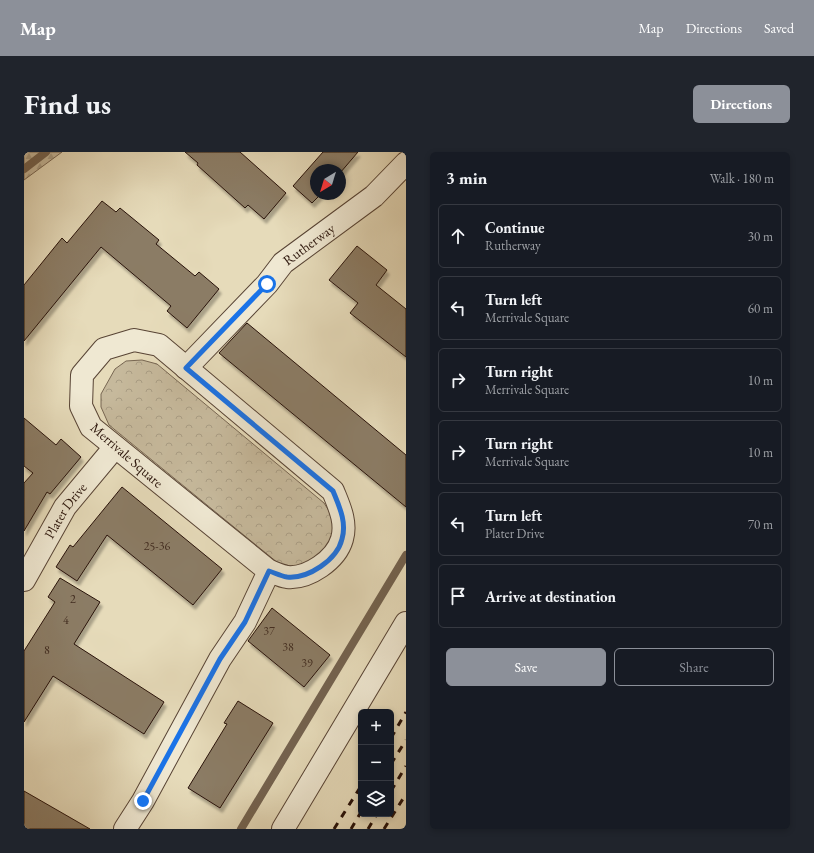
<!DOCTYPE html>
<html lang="en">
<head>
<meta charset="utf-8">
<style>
  :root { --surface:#171b24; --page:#20242c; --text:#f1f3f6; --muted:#9ea1a6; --line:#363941; --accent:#8c9099 }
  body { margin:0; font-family:"EB Garamond",serif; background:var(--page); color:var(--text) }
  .controls { position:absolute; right:12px; bottom:12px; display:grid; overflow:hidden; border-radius:6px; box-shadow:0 2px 6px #0003 }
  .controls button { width:36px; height:36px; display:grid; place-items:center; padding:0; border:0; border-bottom:1px solid var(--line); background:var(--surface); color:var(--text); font:20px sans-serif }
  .compass { position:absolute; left:286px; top:12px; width:36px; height:36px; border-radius:50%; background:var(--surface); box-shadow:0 2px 6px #0003; rotate:218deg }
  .stop { position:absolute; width:12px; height:12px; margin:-9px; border:3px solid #1a73e8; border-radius:50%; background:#fff }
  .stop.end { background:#1a73e8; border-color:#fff; box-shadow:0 1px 4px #0008 }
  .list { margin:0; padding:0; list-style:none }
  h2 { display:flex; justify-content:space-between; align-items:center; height:52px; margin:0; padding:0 16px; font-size:17px }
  h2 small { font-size:13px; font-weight:400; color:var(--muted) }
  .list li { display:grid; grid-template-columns:26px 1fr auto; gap:12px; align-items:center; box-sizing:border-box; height:64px; margin:0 8px 8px; padding:0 8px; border:1px solid var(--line); border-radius:6px }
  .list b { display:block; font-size:15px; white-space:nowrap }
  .list p { margin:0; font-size:13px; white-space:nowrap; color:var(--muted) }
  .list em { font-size:13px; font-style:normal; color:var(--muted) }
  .actions { display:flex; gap:8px; padding:12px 16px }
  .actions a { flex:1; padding:9px 0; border:1px solid var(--accent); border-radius:6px; text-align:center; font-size:14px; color:var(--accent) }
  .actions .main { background:var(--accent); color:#fff }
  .icon { flex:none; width:22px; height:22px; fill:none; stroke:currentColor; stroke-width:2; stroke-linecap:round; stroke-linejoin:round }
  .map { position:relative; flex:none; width:382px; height:677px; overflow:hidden; border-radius:6px }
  header { display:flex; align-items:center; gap:24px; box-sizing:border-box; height:56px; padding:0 20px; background:var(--accent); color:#fff }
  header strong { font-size:19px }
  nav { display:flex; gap:22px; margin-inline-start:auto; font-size:14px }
  .intro { display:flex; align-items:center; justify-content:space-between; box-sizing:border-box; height:96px; padding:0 24px }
  h1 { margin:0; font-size:28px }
  .button { padding:10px 18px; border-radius:6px; background:var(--accent); color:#fff; font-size:14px; font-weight:700 }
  main { display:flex; gap:24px; padding:0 24px }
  aside { flex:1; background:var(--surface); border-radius:6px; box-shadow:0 2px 6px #0003 }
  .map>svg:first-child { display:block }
  .forest { fill:url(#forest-firs); stroke:#776652 }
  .park { fill:url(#park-crowns); stroke:#776652 }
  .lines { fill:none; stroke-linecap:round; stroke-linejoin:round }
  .stream { stroke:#73624f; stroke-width:8 }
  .building { fill:#8b7b65; stroke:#281209; filter:url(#shadow) }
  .minor-casing { stroke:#584435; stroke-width:24 }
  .minor { stroke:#efe8d2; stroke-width:22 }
  .rail { stroke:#281209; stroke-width:3; stroke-dasharray:7 7; stroke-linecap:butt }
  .route { stroke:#1a73e8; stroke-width:5 }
  .labels { text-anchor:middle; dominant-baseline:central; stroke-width:3; stroke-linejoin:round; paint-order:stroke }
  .number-label { font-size:12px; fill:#412c20 }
  .street-label { font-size:14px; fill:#281209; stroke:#efe8d2 }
</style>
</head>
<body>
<header>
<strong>Map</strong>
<nav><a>Map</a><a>Directions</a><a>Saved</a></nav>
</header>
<div class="intro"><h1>Find us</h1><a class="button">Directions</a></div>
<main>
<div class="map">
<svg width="382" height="677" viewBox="0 0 382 677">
  <defs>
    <pattern id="forest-firs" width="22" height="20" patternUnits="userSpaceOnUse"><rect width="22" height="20" fill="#c6b99c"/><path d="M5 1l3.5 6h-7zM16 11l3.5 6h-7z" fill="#aa9e85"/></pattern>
    <pattern id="park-crowns" width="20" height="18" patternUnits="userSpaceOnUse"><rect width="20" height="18" fill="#c6b99c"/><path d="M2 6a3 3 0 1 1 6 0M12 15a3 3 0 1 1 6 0" fill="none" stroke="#aa9e85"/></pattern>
    <filter id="shadow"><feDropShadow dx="2.5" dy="4.5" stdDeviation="1" flood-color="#0004"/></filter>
  </defs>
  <rect width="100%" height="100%" fill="#e6dbba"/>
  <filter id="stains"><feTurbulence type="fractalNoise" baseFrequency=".005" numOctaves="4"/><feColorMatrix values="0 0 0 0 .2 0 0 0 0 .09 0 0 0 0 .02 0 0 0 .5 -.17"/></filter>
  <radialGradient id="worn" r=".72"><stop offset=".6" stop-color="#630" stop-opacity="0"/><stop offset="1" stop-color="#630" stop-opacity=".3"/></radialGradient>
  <!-- forest -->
  <path class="forest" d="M0,0h38l-38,28z"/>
  <!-- park -->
  <path class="park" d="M118,208l15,4 167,139 9,14 3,26 -37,25 -21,-5 -169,-138 -8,-18v-13l14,-25 11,-8z"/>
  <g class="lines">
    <!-- stream -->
    <path class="stream" d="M0,17l22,-17
      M217,677l165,-274"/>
  </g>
  <!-- building -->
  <path class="building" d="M161,0h55l46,41 -22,26 -16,-14 -3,3 -48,-43 1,-2z
    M299,0h35l-18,21v-3h-24v24h5l-9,9 -19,-17z
    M78,49l14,11 4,-4 39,32 -3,4 39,32 4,-4 20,17 -32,39 -20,-17 4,-5 -70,-59 -77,94v-56l38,-47 5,5z
    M333,94l30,24 -11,15 30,24v48l-56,-44 8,-10 -29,-23z
    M223,171l159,132v52l-187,-154z
    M0,266l32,27 5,-6 20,18 -31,37 -3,-2 -23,39v-48l9,-10 -9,-7z
    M98,335l100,82 -29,36 -86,-70 -30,46 -21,-14 14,-22 3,2z
    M36,426l40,24 -26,42 90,58 -20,32 -91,-58 -29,46v-71l31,-49 -7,-5z
    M248,456l58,47 -26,32 -56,-46z
    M214,549l35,22 -53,85 -32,-20 39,-64 -3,-1z
    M0,639l66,38h-66z"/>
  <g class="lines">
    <!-- minor casing -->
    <g class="minor-casing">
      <g id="minor">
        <path d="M110,188l25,5 174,146c6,15 14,31 9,48 -6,21 -34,40 -55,38 -6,-1 -12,-4 -18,-6l-178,-144 -10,-21 1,-31 22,-26z"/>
        <path id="s1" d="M162,216l81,-84 16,-21 91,-67 32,-33"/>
        <path id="s2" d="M0,428l41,-73 50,-60"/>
        <path d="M101,677l18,-28 77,-142 25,-37 24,-51"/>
        <path d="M259,677l123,-206"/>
      </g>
    </g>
    <!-- minor -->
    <use href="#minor" class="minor"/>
    <!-- rail -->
    <path class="rail" d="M367,586l15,-26
      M367,612l15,-24
      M367,639l15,-25
      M310,677l27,-43
      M327,677l10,-17
      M344,677l9,-15
      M360,677l22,-35"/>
  </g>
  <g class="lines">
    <!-- route -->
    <path class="route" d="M119,649l77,-142 25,-37 24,-51c6,2 12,5 18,6 21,2 50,-17 55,-38 5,-17 -3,-33 -9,-48l-147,-123 81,-84"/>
  </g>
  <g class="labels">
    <!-- number labels -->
    <g class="number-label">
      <text x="133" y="394">25-36</text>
      <text x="49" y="447">2</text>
      <text x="42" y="468">4</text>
      <text x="245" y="479">37</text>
      <text x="264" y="495">38</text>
      <text x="23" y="498">8</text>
      <text x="283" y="511">39</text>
    </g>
    <!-- street labels -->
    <g class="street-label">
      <text stroke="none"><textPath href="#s1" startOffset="175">Rutherway</textPath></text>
      <text transform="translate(103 303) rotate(41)">Merrivale Square</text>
      <text stroke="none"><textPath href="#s2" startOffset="81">Plater Drive</textPath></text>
    </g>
  </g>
  <rect width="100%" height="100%" filter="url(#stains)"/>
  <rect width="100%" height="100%" fill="url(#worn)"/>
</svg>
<div class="controls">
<button>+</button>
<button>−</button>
<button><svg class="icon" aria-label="layers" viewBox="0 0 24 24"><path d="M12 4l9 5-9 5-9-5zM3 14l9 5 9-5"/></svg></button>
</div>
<svg class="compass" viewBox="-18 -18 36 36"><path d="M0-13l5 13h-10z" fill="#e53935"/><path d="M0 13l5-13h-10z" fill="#9ea1a6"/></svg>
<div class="stop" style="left:243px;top:132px"></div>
<div class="stop end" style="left:119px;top:649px"></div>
</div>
<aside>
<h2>3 min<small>Walk · 180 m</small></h2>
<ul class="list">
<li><svg class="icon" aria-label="ahead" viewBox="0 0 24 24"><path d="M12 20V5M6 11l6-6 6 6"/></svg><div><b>Continue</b><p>Rutherway</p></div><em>30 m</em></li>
<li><svg class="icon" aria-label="left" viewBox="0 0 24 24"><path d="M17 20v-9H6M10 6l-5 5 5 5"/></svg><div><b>Turn left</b><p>Merrivale Square</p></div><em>60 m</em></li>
<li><svg class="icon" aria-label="right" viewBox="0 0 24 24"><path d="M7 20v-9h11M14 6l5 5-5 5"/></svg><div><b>Turn right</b><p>Merrivale Square</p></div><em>10 m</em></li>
<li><svg class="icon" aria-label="right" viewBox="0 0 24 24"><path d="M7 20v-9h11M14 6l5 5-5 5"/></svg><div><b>Turn right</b><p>Merrivale Square</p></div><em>10 m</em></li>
<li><svg class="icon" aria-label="left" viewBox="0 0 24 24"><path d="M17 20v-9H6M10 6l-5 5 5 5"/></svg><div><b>Turn left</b><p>Plater Drive</p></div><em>70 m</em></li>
<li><svg class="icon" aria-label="arrive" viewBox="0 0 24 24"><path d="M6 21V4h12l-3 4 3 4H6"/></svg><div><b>Arrive at destination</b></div></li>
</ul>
<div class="actions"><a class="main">Save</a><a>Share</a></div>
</aside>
</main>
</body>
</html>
